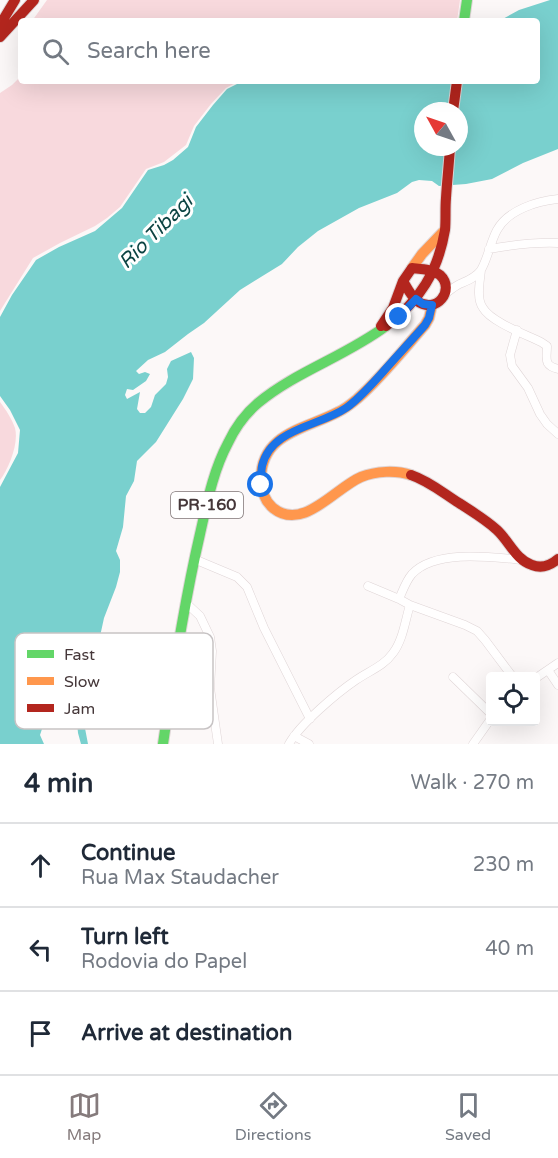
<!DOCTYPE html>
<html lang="en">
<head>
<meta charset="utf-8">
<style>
  :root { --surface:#fff; --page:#f6f6f7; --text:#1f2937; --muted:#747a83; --line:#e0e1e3; --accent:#857b7c }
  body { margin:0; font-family:"Varela Round",sans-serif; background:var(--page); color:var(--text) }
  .controls { position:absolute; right:18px; bottom:18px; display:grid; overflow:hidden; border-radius:6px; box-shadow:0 6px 24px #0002 }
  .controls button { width:54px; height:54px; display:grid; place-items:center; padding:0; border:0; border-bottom:2px solid var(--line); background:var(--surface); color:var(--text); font:30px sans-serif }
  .compass { position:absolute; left:414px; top:102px; width:54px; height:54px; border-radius:50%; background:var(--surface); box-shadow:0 6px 24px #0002; rotate:310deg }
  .stop { position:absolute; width:18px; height:18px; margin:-14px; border:4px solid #1a73e8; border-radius:50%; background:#fff }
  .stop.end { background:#1a73e8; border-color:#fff; box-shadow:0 2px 6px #0008 }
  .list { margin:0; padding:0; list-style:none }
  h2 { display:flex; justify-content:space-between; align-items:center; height:78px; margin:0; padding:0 24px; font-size:26px }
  h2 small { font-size:20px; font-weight:400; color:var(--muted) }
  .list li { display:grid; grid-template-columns:39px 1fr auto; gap:18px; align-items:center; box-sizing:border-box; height:84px; padding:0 24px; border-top:2px solid var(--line) }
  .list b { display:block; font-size:22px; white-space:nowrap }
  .list p { margin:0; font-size:20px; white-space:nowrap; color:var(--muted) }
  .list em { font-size:20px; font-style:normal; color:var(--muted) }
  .icon { flex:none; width:33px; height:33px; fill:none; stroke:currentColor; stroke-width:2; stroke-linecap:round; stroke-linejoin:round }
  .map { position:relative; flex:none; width:558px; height:744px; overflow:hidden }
  .search { position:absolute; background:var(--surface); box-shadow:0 6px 24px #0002; left:18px; right:18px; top:18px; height:66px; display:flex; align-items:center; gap:15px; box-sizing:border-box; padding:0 21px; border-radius:6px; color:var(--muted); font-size:22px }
  .sheet { height:330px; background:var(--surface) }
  nav { display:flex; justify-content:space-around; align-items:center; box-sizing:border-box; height:84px; border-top:2px solid var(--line); background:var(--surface); font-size:16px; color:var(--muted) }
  nav a { display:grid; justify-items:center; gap:3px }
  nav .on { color:var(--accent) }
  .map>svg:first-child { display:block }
  .green { fill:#f8d9dd }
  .water { fill:#79d0ce; fill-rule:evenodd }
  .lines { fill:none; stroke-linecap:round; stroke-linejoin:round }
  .street-casing { stroke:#dfd5d6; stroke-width:9 }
  .fast-casing { stroke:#dfd5d6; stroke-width:12 }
  .slow-casing { stroke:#dfd5d6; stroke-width:12 }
  .jam-casing { stroke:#dfd5d6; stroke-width:12 }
  .street { stroke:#fffefe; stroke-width:8 }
  .fast { stroke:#63d668; stroke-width:10 }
  .slow { stroke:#ff974d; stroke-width:10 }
  .jam { stroke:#b3261e; stroke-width:10 }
  .route { stroke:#1a73e8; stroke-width:8 }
  .labels { text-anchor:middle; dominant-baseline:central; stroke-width:6; stroke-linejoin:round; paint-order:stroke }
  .shield { fill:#fff; stroke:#7d7374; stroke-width:1.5 }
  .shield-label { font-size:16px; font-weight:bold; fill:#453739 }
  .water-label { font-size:20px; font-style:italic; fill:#0c4443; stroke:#fff }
  .key { fill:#fff; stroke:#c7c3c4; stroke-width:1.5 }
  .key-label { font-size:16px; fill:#453739 }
</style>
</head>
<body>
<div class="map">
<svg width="558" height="744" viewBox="0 0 558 744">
  <rect width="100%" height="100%" fill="#fcf8f8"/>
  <!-- green -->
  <path class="green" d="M47,0h413l-3,21h-425z
    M21,76v5h218l-13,7 -15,16 -17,22 -8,19 -22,17 -18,7 -26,38 -13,11 -12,8 -35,17 -27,15 -33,53v-218l12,-8z
    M0,402c6,8 12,17 15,26 4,15 -6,40 -15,52z"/>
  <!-- water -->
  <path class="water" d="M550,0h8v149l-35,14 -31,16 -26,5 -27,2 -7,-5 -13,-1 -7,2 -15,11 -38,15 -41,23 -20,16 -16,17 -42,26 -36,33 -16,11 -23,18 -17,8 -12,11 3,3 6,-2 5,2 -4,7 -13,9 -6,-1 -2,6 2,4 13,-7 -3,17 3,4h5l6,-6 4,-12 11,-11 2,-7 -1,-8 4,-8 20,-9 3,6 -1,21 -10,20 -27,43 -19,19 -3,20 -8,15 -3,31 -7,24 4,9v12l-4,15 -12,31 -5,23 -8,16 -6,16 -2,20 4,23 -3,7 4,21h-7l-3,-11 -1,-11 -6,3c3,-11 5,-22 -3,-30 -6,2 -9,6 -16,7l-10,14 2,7 -4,12 4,9h-44v-257l18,-34 2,-23 -10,-20 -10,-14v-79l12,-22 24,-35 23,-13 36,-16 27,-23 26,-38 16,-5 9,-5 15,-13 8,-20 17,-22 14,-16 16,-8h294v-60h-38l20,-11zM423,111h36v36h-36z"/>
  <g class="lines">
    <!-- street casing -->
    <g class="street-casing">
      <path id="street" d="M489,249c23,-4 46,-7 69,-6
        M481,270c-1,11 -5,29 2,38 8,14 44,27 58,34l6,4c0,13 -4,19 11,23
        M446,293c5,-3 10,-8 16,-10 7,-3 14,-6 19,-13 7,-12 9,-27 16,-40 11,-20 40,-29 61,-31
        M517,330l-7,25 2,11 16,22 12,26 7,10 11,10
        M194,559l43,18 10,10 17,41 46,91
        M368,586l31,13
        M186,603l14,13 10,21 2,14 -2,37 8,56
        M548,670l10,15
        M512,676l-27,-36 -8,-9 -12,-6 -55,-20 -11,-6c4,-9 7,-18 13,-25 23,-25 80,-17 110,-14
        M453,677l37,36
        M536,678l22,-15
        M294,736l15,8
        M289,744c11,-20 48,-51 67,-64 13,-9 28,-14 37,-27 10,-13 12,-32 17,-48
        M473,744l17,-24"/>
    </g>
    <!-- fast casing -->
    <g class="fast-casing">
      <path id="fast" d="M464,21l3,-21
        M163,744c10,-70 21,-141 37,-210 7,-31 13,-63 28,-91 7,-15 17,-29 30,-40 37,-31 88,-47 128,-77"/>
    </g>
    <!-- slow casing -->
    <g class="slow-casing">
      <path id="slow" d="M412,268l10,-14 22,-23
        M411,475c-15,-5 -35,-4 -50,2 -26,11 -58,55 -88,31 -8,-7 -12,-18 -12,-29 0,-46 45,-50 77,-67 7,-3 13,-8 19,-13 25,-22 46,-49 68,-74l4,-7 3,-13"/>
    </g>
    <!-- jam casing -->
    <g class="jam-casing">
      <path id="jam" d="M0,25l15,-25
        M0,37l34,-37
        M453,111l4,-30
        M412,268c9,1 20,1 28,7 16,15 -4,40 -23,26 -6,-5 -10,-13 -14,-20z
        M381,326l12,-18 10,-27
        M386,326c34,-25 52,-55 59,-96 1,-10 0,-21 1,-32 1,-17 3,-34 4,-51
        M411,475c18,6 32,18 48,28 12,8 26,16 38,27 12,11 19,30 35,35 10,4 19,0 26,-6"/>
    </g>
    <!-- street -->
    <use href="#street" class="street"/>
    <!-- fast -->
    <use href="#fast" class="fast"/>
    <!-- slow -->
    <use href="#slow" class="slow"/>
    <!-- jam -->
    <use href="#jam" class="jam"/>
  </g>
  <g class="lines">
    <!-- route -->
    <path class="route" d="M261,485c0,-6 0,-13 1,-19 9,-38 56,-39 84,-58 13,-9 25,-23 36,-35 14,-16 29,-32 43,-48l4,-7 3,-13 -9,-1 -7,-5 -17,18"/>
  </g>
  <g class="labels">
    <!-- shield labels -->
    <rect class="shield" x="171" y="492" width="72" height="26" rx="4.5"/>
    <g class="shield-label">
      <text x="207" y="505">PR-160</text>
    </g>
    <!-- water labels -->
    <g class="water-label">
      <text transform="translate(156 232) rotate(-45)">Rio Tibagi</text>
    </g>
  </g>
  <!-- legend -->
  <rect x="15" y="633" width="198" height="96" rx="9" class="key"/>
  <rect x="27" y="650" width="27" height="8" fill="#63d668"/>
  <rect x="27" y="677" width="27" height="8" fill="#ff974d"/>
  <rect x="27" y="704" width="27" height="8" fill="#b3261e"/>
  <g class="key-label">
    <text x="64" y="660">Fast</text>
    <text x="64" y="687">Slow</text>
    <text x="64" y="714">Jam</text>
  </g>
</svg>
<div class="controls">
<button><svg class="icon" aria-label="locate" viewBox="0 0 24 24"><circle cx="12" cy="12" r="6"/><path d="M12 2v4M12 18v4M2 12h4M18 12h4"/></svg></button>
</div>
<svg class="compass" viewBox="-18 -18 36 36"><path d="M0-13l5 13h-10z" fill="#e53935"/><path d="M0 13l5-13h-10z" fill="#747a83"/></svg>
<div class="stop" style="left:261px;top:485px"></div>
<div class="stop end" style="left:399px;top:317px"></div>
<div class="search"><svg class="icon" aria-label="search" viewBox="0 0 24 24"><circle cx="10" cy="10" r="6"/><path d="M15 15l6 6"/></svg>Search here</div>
</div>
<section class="sheet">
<h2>4 min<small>Walk · 270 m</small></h2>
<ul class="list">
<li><svg class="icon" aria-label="ahead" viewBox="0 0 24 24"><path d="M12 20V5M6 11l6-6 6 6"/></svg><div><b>Continue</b><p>Rua Max Staudacher</p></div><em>230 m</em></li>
<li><svg class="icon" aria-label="left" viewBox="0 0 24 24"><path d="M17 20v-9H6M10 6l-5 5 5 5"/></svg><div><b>Turn left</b><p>Rodovia do Papel</p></div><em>40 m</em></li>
<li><svg class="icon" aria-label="arrive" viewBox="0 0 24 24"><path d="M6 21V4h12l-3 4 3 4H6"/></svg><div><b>Arrive at destination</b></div></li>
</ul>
</section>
<nav>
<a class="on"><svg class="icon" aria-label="map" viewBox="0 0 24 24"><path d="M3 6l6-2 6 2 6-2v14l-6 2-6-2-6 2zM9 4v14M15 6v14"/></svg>Map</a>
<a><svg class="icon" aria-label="directions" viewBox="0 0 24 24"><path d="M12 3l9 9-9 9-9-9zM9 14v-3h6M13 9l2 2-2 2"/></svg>Directions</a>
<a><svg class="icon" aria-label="saved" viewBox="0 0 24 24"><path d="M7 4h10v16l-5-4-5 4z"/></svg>Saved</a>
</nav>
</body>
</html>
